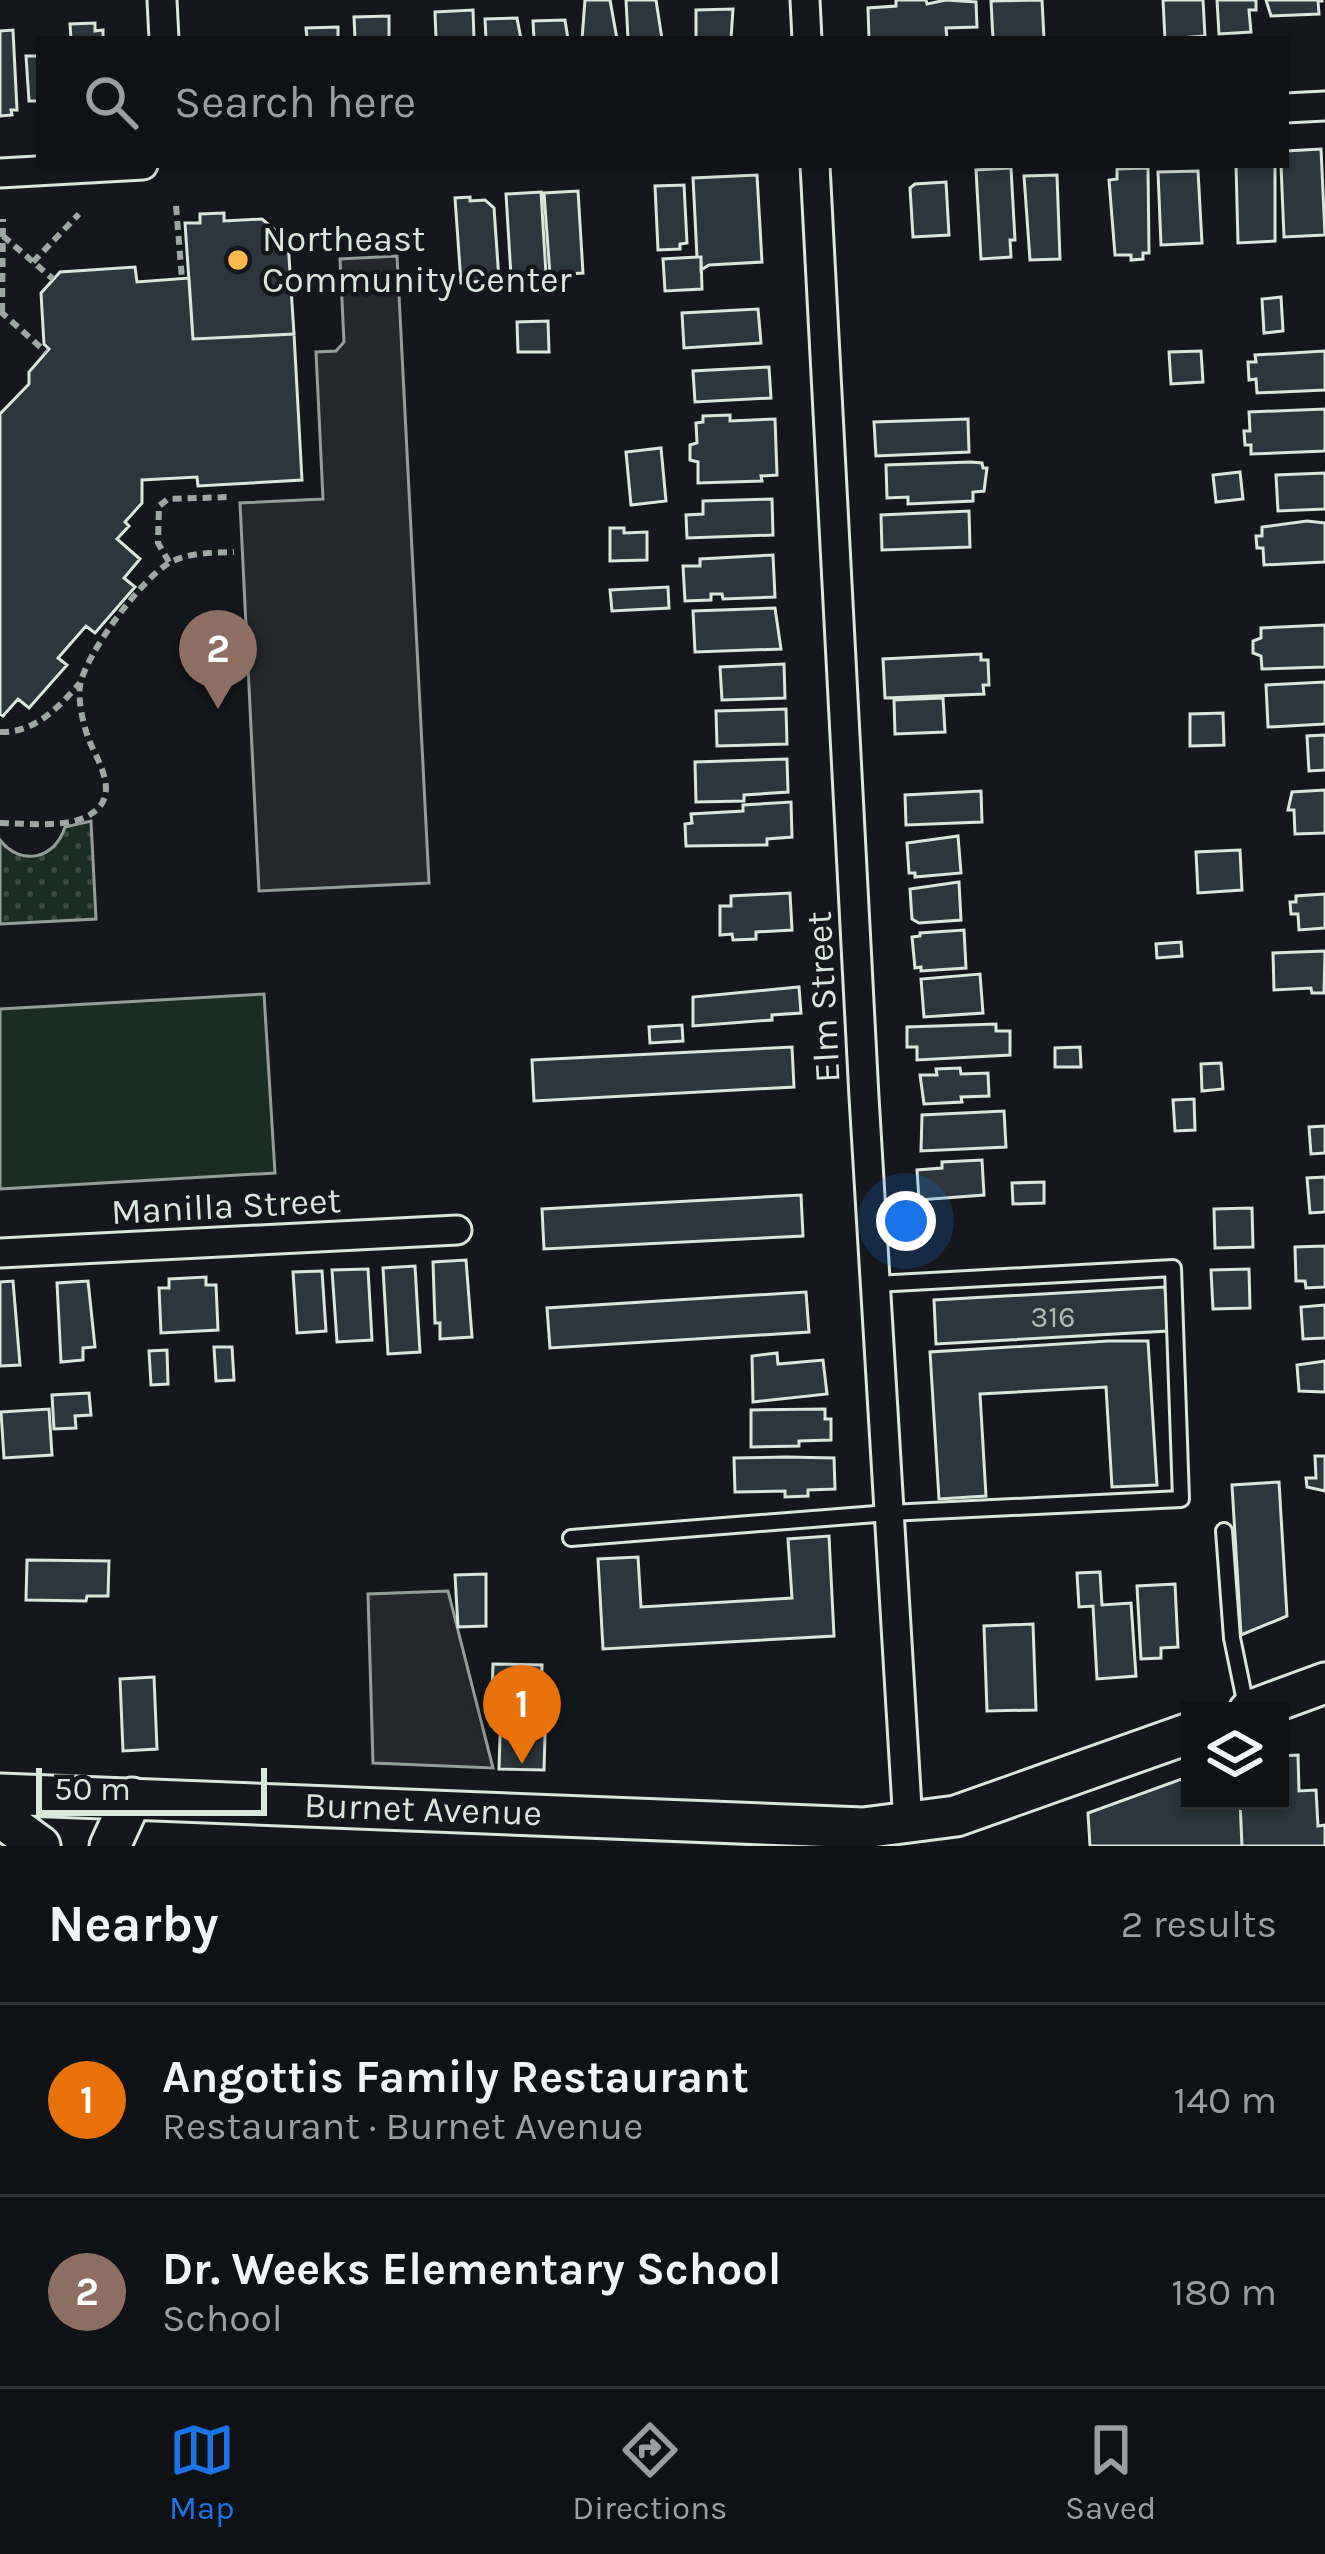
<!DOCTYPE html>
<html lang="en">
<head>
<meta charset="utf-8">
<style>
  :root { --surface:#0f1215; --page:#1d2022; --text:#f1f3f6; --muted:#9b9ea0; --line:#2f3234; --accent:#1a73e8 }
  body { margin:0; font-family:Karla,sans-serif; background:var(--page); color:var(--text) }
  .controls { position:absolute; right:36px; bottom:36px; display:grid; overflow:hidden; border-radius:0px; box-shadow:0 3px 9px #0004 }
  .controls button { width:108px; height:108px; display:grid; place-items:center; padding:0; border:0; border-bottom:3px solid var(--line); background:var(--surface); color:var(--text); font:60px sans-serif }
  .scale { position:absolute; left:36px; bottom:30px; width:231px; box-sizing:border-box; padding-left:12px; border:6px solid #d8e6dc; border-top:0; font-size:33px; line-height:42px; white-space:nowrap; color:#d8e6dc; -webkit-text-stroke:9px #14181c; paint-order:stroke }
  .you { position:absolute; left:906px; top:1221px; width:42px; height:42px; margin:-30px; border:9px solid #fff; border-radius:50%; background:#1a73e8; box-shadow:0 0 0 18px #1a73e833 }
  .badge { display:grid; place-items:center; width:78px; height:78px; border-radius:50%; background:var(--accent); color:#fff; font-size:39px; font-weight:700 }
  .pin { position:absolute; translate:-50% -99px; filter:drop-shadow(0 3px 6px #0008) }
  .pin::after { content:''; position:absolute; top:63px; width:42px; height:36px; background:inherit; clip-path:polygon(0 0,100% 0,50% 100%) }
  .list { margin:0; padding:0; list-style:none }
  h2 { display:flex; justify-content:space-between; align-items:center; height:156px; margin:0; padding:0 48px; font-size:51px }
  h2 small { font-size:39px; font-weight:400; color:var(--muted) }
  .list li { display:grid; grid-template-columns:78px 1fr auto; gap:36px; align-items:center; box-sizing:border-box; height:192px; padding:0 48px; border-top:3px solid var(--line) }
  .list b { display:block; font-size:45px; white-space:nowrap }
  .list p { margin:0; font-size:39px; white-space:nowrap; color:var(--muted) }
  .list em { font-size:39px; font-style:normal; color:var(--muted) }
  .icon { flex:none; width:66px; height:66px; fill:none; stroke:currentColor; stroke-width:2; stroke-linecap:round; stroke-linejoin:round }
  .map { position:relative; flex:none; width:1325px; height:1846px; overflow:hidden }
  .search { position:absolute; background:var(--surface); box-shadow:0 3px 9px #0004; left:36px; right:36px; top:36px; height:132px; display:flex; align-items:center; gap:30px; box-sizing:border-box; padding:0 42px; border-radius:0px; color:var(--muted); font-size:45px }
  .sheet { height:540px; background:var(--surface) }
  nav { display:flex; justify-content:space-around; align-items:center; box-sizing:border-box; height:168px; border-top:3px solid var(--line); background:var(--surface); font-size:33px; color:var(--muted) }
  nav a { display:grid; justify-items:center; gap:6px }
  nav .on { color:var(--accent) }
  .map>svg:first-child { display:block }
  .grass { fill:url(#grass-dots); stroke:#939e99; stroke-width:3 }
  .pitch { fill:#1a2d24; stroke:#939e99; stroke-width:3 }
  .parking { fill:#24282b; stroke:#939e99; stroke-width:3 }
  .building { fill:#2c363c; stroke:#d8e6dc; stroke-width:3 }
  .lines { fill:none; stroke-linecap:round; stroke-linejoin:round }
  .lane-casing { stroke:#d8e6dc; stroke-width:20 }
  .street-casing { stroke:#d8e6dc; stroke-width:33 }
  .secondary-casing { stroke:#d8e6dc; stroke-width:45 }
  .path { stroke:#9da8a2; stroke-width:6; stroke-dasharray:9 6; stroke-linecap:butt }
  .lane { stroke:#14181c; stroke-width:14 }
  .street { stroke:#14181c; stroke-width:27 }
  .secondary { stroke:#14181c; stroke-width:39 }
  .poi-dot { fill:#ffb74d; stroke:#14181c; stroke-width:4.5 }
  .labels { text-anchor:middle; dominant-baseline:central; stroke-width:9; stroke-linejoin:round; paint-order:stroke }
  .number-label { font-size:30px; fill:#adbab4 }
  .poi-label { font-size:36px; fill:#d8e6dc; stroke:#14181c; text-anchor:start }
  .street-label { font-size:36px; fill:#d8e6dc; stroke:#14181c }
</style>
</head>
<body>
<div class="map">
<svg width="1325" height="1846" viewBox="0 0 1325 1846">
  <defs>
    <pattern id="grass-dots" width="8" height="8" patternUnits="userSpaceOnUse" patternTransform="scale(3)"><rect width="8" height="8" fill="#1a2d24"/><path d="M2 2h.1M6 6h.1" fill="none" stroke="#3b4b43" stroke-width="1.8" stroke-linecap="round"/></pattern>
  </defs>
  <rect width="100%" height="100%" fill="#14181c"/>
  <!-- grass -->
  <path class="grass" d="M91,821l5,98 -96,5v-84c21,27 55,19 65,-13z"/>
  <!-- pitch -->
  <path class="pitch" d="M264,994l11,179 -275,16v-180z"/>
  <!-- parking -->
  <path class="parking" d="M397,256l32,627 -170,8 -19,-388 83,-4 -7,-147 20,-1 8,-9 -4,-83z
    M448,1591l45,177 -120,-5 -5,-169z"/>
  <!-- building -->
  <path class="building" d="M585,0h25l7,39h-35z
    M626,0h30l6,39h-34z
    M896,0h30l1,4 19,-4 30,2 1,25 -31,1 1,11h-78l-1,-31 28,-2z
    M1042,0l2,39h-51l-2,-38z
    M1163,0h40l2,36 -40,3z
    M1217,0h39v10h-7l2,22 -32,2z
    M1266,0h56v1h-4l1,13 -48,2z
    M733,9l-2,30h-35v-29z
    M473,10l1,29h-38l-1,-27z
    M389,16v23h-34l-1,-22z
    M517,18l4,21h-35l-1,-20z
    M565,20l3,19h-34l-1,-18z
    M95,23v8l8,-1v9h-32l-1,-15z
    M338,27v12h-31l-1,-11z
    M13,30l4,80h-6l1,5 -12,1v-85z
    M26,56h13v45h-10z
    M1321,149l4,86 -41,2 -3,-72h5v-14z
    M1236,165h39v76l-37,2z
    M1011,168l4,72h-5l1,17 -30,2 -5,-89z
    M1148,168l1,85h-6v6l-12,1v-5h-16l-6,-75 8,-1v-10z
    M1198,171l4,72 -41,2 -3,-73z
    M757,175l5,87 -53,3 -8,5v-13h-4l-4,-79z
    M1057,175l3,84 -30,1 -6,-84z
    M946,182l3,53 -36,2 -3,-49 5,-4z
    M684,185l3,58 -7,1v5l-22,1 -3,-64z
    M578,191l5,82 -33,2 -6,-82z
    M541,192l5,82 -35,2 -5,-82z
    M470,197v4l15,-1 9,8 5,72 -38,3 -6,-85z
    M224,213v8l38,-2 26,22 6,93 -101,5 -8,-116h15v-9z
    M697,257h4l1,32 -37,2 -2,-32z
    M135,267l2,15 52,-4 4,61 101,-5 8,146 -104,6 -1,-9 -55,3v23l-17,19 4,4 -12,13 23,20 -16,19 11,9 -40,46 -9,-7 -28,32 9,7 -38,43 -11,-9 -15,17 -3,-2v-300l29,-30v-12l20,-23 -5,-5 -3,-51 19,-21z
    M1281,297l2,34 -19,2 -2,-34z
    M758,309l3,34 -77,5 -2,-35z
    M548,321l1,31h-31l-1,-30z
    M1201,351l2,31 -32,2 -2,-32z
    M1325,351v39l-68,3 -1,-14 -7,1 -1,-18h8l-1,-7z
    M769,367l2,31 -76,4 -2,-31z
    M1325,409v42l-74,3v-9h-6l-1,-14h6l-1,-19z
    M730,415v6l45,-2 2,56 -16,1 1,5 -64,2v-21l-8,-2v-15l7,-2 -1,-20 7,-1v-6z
    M968,419l1,33 -93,4 -2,-34z
    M661,448l5,53 -35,4 -5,-53z
    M971,462l11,1 1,5h4l-3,23 -11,1v9l-65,3v-7l-21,1 -1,-33z
    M1240,472l3,27 -27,3 -3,-27z
    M1325,473v36l-47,2 -2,-36z
    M772,499l1,36 -86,3 -1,-23 17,-1v-13z
    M969,511l1,36 -88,3 -1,-35z
    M1307,521l18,2v39l-61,3 -1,-17h-6l-1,-12h6v-9z
    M610,528h14v5l23,-1v28l-37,1z
    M773,555l2,42 -52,2 -1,-5h-11v6l-26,1 -2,-35h17v-7z
    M668,587l1,21 -57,3 -2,-21z
    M775,608l6,41 -86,3 -2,-41z
    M1325,625v42l-63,2 -1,-13 -8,-3v-12l8,-3v-10z
    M981,654v6h7l1,25h-6l1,9 -99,4 -2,-39z
    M784,664l1,34 -63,2 -2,-33z
    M1325,682v42l-57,3 -2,-42z
    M943,698l2,34 -50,2 -1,-34z
    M786,709l1,35 -70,2 -1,-35z
    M1223,713l1,32 -34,1v-32z
    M1325,735v35l-16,1 -2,-35z
    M787,759l1,33 -44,3v6l-48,1 -1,-40z
    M1325,790v43l-30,1 -1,-24h-6l4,-18z
    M981,791l1,31 -76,3 -1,-30z
    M791,802l1,35 -25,2v6l-81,1 -1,-22 7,-1 -1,-9 52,-3v-6z
    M958,836l3,37 -46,4v-4h-6l-2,-30z
    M1240,850l2,40 -44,3 -2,-41z
    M959,882l2,38 -42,3 -7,-4 -2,-30z
    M790,893l2,37 -36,2v7l-23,1 -1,-6 -12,1v-29h11v-10z
    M1325,894v34l-26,2 -1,-16h-7l-1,-12h6v-6z
    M964,930l2,38 -45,3v-4l-6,1 -3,-31 8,-1v-3z
    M1181,942l1,14 -25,2 -1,-14z
    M1325,951l-1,42h-12l-1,-5 -37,2 -1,-37z
    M980,974l3,39 -59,4 -3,-38z
    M799,987l2,26 -29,2v5l-79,6v-29z
    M996,1024v7h14v24l-93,5v-13h-10v-20z
    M682,1025l1,16 -33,2 -1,-16z
    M792,1047l2,40 -260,14 -2,-41z
    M1080,1047l1,20h-26v-19z
    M1221,1063l2,26 -21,2 -1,-27z
    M960,1068l1,6 27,-1 1,23 -28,1 1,5 -38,2 -4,-29h17l-1,-6z
    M1194,1099l1,31 -20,1 -2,-31z
    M1004,1111l2,36 -85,4 1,-36z
    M1325,1126v27l-14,1 -2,-27z
    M982,1160l2,35 -65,5 -2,-30 25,-2v-6z
    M1325,1177v35l-15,1 -3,-35z
    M1044,1182v21l-31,1 -1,-21z
    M801,1195l2,41 -259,13 -2,-40z
    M1252,1208l1,39 -38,1 -1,-39z
    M1325,1246v41l-19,1 -1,-7h-9l-1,-34z
    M466,1260l6,77 -32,2v-16h-5l-2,-61z
    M415,1266l5,86 -32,2 -5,-86z
    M368,1269l4,71 -35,2 -5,-72z
    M1249,1269l1,39 -37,1 -2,-39z
    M322,1271l4,60 -29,2 -4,-61z
    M206,1277v8h10l2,45 -57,3 -2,-45h10v-9z
    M13,1281l7,84 -20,1v-84z
    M88,1281l7,66 -12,1v12l-22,2 -4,-79z
    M1165,1287l3,44 -232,13 -2,-44z
    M806,1292l3,40 -259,16 -3,-40z
    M1325,1305v33l-22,1 -2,-32z
    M1108,1341h40l9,144 -45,2 -6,-100 -126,7 6,102 -47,3 -9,-147z
    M214,1347h18l2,33 -18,1z
    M167,1350l1,34 -17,1 -2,-34z
    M777,1353l1,11 45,-4 4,34 -74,8 -1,-46z
    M1325,1361v31l-26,-1 -2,-26z
    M89,1393l2,22 -16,1 1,12 -22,1 -2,-34z
    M49,1409l3,46 -48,3 -3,-46z
    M825,1409v10h6v21l-32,1v5l-48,1v-37z
    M1315,1456h10v35l-18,-4 -1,-9h10z
    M787,1457l47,1 1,31 -27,1v6l-23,1v-6l-50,1 -1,-34z
    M1279,1482l8,134 -46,19 -9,-150z
    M829,1536l5,100 -231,13 -5,-90 40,-2 3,50 151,-9 -4,-59z
    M27,1560l82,1 -1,35h-21l-1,5 -60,-1z
    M1100,1572l2,33 29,-2 5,73 -39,3 -4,-73 -14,1 -2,-34z
    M486,1574v52l-28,1 -3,-52z
    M1175,1584l3,63 -17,1v10l-20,1 -4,-73z
    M1033,1624l3,86 -49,1 -3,-85z
    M493,1664l49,1 -1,35h5l-2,70 -45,-1 2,-64h-5v-12h-4z
    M154,1677l3,72 -34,2 -3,-72z
    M1298,1755l1,36 17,-1 2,36 7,-1v21h-83l-2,-45h40v-45z
    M1190,1776v25h50l2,45h-152l-2,-33z"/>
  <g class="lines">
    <!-- lane casing -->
    <g class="lane-casing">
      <path id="lane" d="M1224,1531l8,107 14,68
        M571,1538l318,-25 292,-14 -8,-231 -298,16"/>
    </g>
    <!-- street casing -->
    <g class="street-casing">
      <path id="street" d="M162,0l2,39
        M805,0l2,39
        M1286,108l39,-2
        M815,165l49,932 44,727
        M0,173l143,-8
        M0,1253l457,-23"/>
    </g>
    <!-- secondary casing -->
    <g class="secondary-casing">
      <path id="secondary" d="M1249,1711l76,-28
        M0,1794l863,34 93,-12 234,-83
        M0,1817l40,29
        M110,1846l22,-48"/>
    </g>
    <!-- path -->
    <path class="path" d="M176,206l6,73
      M3,236l50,43
      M33,262l46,-48
      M0,311l46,41
      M2,312l1,-93
      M169,562l-11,-19 1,-37 9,-7 62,-2
      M0,732c35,1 59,-25 80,-49
      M0,823c26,0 68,6 91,-9 30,-19 7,-52 -2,-74 -6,-16 -11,-38 -9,-54 4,-30 64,-111 91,-124 19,-10 43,-9 63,-10"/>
    <!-- lane -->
    <use href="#lane" class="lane"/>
    <!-- street -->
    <use href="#street" class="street"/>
    <!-- secondary -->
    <use href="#secondary" class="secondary"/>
  </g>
  <!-- markers -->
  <circle class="poi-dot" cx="238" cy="260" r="12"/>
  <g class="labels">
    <!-- number labels -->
    <g class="number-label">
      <text x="1053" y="1317">316</text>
    </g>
    <!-- poi labels -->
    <g class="poi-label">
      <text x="262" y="239">Northeast<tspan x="262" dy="41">Community Center</tspan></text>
    </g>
    <!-- street labels -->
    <g class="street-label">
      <text transform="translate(823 997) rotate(-93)">Elm Street</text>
      <text transform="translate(226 1206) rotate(-3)">Manilla Street</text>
      <text transform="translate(423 1809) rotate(2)">Burnet Avenue</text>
    </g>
  </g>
</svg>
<div class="controls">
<button><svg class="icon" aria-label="layers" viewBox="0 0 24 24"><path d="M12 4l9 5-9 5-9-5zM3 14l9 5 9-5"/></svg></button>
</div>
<div class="scale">50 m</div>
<div class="you"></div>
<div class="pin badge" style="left:522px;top:1764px;background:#e8710a">1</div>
<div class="pin badge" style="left:218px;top:709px;background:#8d6e63">2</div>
<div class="search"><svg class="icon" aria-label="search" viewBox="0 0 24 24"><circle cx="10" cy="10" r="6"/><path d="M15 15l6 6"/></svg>Search here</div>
</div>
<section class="sheet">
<h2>Nearby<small>2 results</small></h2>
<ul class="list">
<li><span class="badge" style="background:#e8710a">1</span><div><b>Angottis Family Restaurant</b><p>Restaurant · Burnet Avenue</p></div><em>140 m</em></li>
<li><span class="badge" style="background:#8d6e63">2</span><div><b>Dr. Weeks Elementary School</b><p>School</p></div><em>180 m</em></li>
</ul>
</section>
<nav>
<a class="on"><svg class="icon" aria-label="map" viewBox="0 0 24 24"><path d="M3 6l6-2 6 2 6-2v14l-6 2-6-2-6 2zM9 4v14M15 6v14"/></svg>Map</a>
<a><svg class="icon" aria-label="directions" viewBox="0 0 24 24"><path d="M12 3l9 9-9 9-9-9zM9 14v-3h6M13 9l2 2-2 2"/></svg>Directions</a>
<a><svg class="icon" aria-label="saved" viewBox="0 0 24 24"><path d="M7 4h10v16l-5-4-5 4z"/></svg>Saved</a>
</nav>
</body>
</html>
